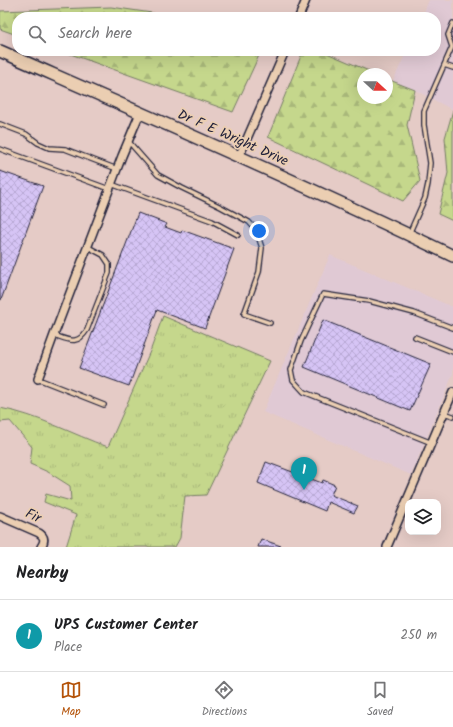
<!DOCTYPE html>
<html lang="en">
<head>
<meta charset="utf-8">
<style>
  :root { --surface:#fff; --page:#f2f2f2; --text:#202124; --muted:#757577; --line:#e0e0e0; --accent:#b45309 }
  body { margin:0; font-family:Kalam,sans-serif; background:var(--page); color:var(--text) }
  .controls { position:absolute; right:12px; bottom:12px; display:grid; overflow:hidden; border-radius:8px; box-shadow:0 4px 16px #0002 }
  .controls button { width:36px; height:36px; display:grid; place-items:center; padding:0; border:0; border-bottom:1px solid var(--line); background:var(--surface); color:var(--text); font:20px sans-serif }
  .compass { position:absolute; left:357px; top:68px; width:36px; height:36px; border-radius:50%; background:var(--surface); box-shadow:0 4px 16px #0002; rotate:111deg }
  .you { position:absolute; left:259px; top:231px; width:14px; height:14px; margin:-10px; border:3px solid #fff; border-radius:50%; background:#1a73e8; box-shadow:0 0 0 6px #1a73e833 }
  .badge { display:grid; place-items:center; width:26px; height:26px; border-radius:50%; background:var(--accent); color:#fff; font-size:13px; font-weight:700 }
  .pin { position:absolute; translate:-50% -33px; filter:drop-shadow(0 1px 2px #0008) }
  .pin::after { content:''; position:absolute; top:21px; width:14px; height:12px; background:inherit; clip-path:polygon(0 0,100% 0,50% 100%) }
  .list { margin:0; padding:0; list-style:none }
  h2 { display:flex; justify-content:space-between; align-items:center; height:52px; margin:0; padding:0 16px; font-size:17px }
  h2 small { font-size:13px; font-weight:400; color:var(--muted) }
  .list li { display:grid; grid-template-columns:26px 1fr auto; gap:12px; align-items:center; box-sizing:border-box; height:72px; padding:0 16px; border-top:1px solid var(--line) }
  .list b { display:block; font-size:15px; white-space:nowrap }
  .list p { margin:0; font-size:13px; white-space:nowrap; color:var(--muted) }
  .list em { font-size:13px; font-style:normal; color:var(--muted) }
  .icon { flex:none; width:22px; height:22px; fill:none; stroke:currentColor; stroke-width:2; stroke-linecap:round; stroke-linejoin:round }
  .map { position:relative; flex:none; width:453px; height:547px; overflow:hidden }
  .search { position:absolute; background:var(--surface); box-shadow:0 4px 16px #0002; left:12px; right:12px; top:12px; height:44px; display:flex; align-items:center; gap:10px; box-sizing:border-box; padding:0 14px; border-radius:16px; color:var(--muted); font-size:15px }
  .sheet { height:124px; background:var(--surface) }
  nav { display:flex; justify-content:space-around; align-items:center; box-sizing:border-box; height:56px; border-top:1px solid var(--line); background:var(--surface); font-size:11px; color:var(--muted) }
  nav a { display:grid; justify-items:center; gap:2px }
  nav .on { color:var(--accent) }
  .map>svg:first-child { display:block }
  .built { fill:#e0c9d4 }
  .grass { fill:url(#grass-tufts); stroke:#747c64 }
  .forest { fill:url(#forest-firs); stroke:#747c64 }
  .building { fill:url(#building-cross-hatch); stroke:#22223b }
  .lines { fill:none; stroke-linecap:round; stroke-linejoin:round }
  .service-casing { stroke:#22223b; stroke-width:6 }
  .minor-casing { stroke:#22223b; stroke-width:10 }
  .trunk-casing { stroke:#22223b; stroke-width:14 }
  .service { stroke:#ebceb2; stroke-width:3.5 }
  .minor { stroke:#ebceb2; stroke-width:7 }
  .trunk { stroke:#ebceb2; stroke-width:11 }
  .labels { text-anchor:middle; dominant-baseline:central; stroke-width:3.5; stroke-linejoin:round; paint-order:stroke }
  .street-label { font-size:14px; fill:#22223b; stroke:#ebceb2 }
</style>
</head>
<body>
<div class="map">
<svg width="453" height="547" viewBox="0 0 453 547">
  <defs>
    <pattern id="grass-tufts" width="24" height="20" patternUnits="userSpaceOnUse"><rect width="24" height="20" fill="#c5d78c"/><path d="M3 7l-1-3M5 7V3M7 7l1-3M15 17l-1-3M17 17v-4M19 17l1-3" fill="none" stroke="#a9b87a"/></pattern>
    <pattern id="forest-firs" width="22" height="20" patternUnits="userSpaceOnUse"><rect width="22" height="20" fill="#c5d78c"/><path d="M5 1l3.5 6h-7zM16 11l3.5 6h-7z" fill="#a9b87a"/></pattern>
    <pattern id="building-cross-hatch" width="8" height="8" patternUnits="userSpaceOnUse"><rect width="8" height="8" fill="#d6c4f5"/><path d="M0 0l8 8M0 8l8-8" fill="none" stroke="#b7a8d3"/></pattern>
  </defs>
  <rect width="100%" height="100%" fill="#e5cbc6"/>
  <filter id="ink" filterUnits="userSpaceOnUse"><feTurbulence type="fractalNoise" baseFrequency=".025" numOctaves="2"/><feDisplacementMap in="SourceGraphic" scale="8" xChannelSelector="R" yChannelSelector="G"/><feConvolveMatrix kernelMatrix="1 2 1 2 8 2 1 2 1" color-interpolation-filters="sRGB"/></filter>
  <g filter="url(#ink)">
    <!-- built -->
    <path class="built" d="M429,0h24v110l-38,-20 -22,-9 14,-30h29v-34h-14z
      M330,255l123,52v67l-42,101 -148,-63z"/>
    <!-- grass -->
    <path class="grass" d="M163,316l107,45 -64,134 -21,1 -5,42 -5,9h-109l10,-32 -32,-13 2,-8 25,7 -1,-15 -22,-14 -18,-8 2,-17 -22,-26 -10,1v-14c38,7 72,26 108,39l43,-98z"/>
    <!-- forest -->
    <path class="forest" d="M111,7l68,10h-162v18l-17,-6v-18z
      M62,51h199l-28,61z
      M303,51h19l54,23h-13v24h24v-19l28,11 -8,35 13,56 -17,20 -135,-64z
      M453,110v111l-15,-7 10,-41 -3,-35z"/>
    <!-- building -->
    <path class="building" d="M0,171l43,15 -42,114h-1z
      M138,213l29,11 -2,3 16,6 1,-3 52,19 -29,79 -48,-18 -28,76 -50,-18z
      M323,320l108,44 -21,47 -106,-44z
      M266,462l56,21 1,-3 12,5 -4,10 27,11 -4,7 -26,-11 -3,9 -67,-28z
      M261,539l20,7v1h-23z"/>
    <g class="lines">
      <!-- service casing -->
      <g class="service-casing">
        <path id="service" d="M444,65l9,3
          M0,124l26,10 12,9 11,5 16,1 52,20
          M129,142l29,33 24,13 39,19 28,15 7,8 6,18 -3,24 -15,42 26,9
          M0,149l109,40
          M111,184l101,37 26,14
          M409,234l16,-36 3,-14 2,-21 -6,-38v-14l28,-64 -4,-12 5,-12
          M54,335c15,5 23,11 33,-5l22,-57v-9l-6,-9 -15,-8
          M415,337l38,15
          M38,379l66,26
          M444,413l9,3
          M432,443l-128,-51 -11,-12 -2,-10 10,-29 22,-47 46,7 45,12 39,15"/>
      </g>
      <!-- minor casing -->
      <g class="minor-casing">
        <path id="minor" d="M299,17l7,-17
          M239,157l46,-106
          M38,379l16,-44 68,-179 18,-43
          M0,516l39,17c6,4 6,8 2,14
          M387,547l66,-155"/>
      </g>
      <!-- trunk casing -->
      <g class="trunk-casing">
        <path id="trunk" d="M0,51c152,67 304,133 453,205"/>
      </g>
      <!-- service -->
      <use href="#service" class="service"/>
      <!-- minor -->
      <use href="#minor" class="minor"/>
      <!-- trunk -->
      <use href="#trunk" class="trunk"/>
    </g>
  </g>
  <g class="labels">
    <!-- street labels -->
    <g class="street-label">
      <text transform="translate(233 138) rotate(24)">Dr F E Wright Drive</text>
      <text transform="translate(33 516) rotate(24)">Fir</text>
    </g>
  </g>
</svg>
<div class="controls">
<button><svg class="icon" aria-label="layers" viewBox="0 0 24 24"><path d="M12 4l9 5-9 5-9-5zM3 14l9 5 9-5"/></svg></button>
</div>
<svg class="compass" viewBox="-18 -18 36 36"><path d="M0-13l5 13h-10z" fill="#e53935"/><path d="M0 13l5-13h-10z" fill="#757577"/></svg>
<div class="you"></div>
<div class="pin badge" style="left:304px;top:490px;background:#0f9aa8">1</div>
<div class="search"><svg class="icon" aria-label="search" viewBox="0 0 24 24"><circle cx="10" cy="10" r="6"/><path d="M15 15l6 6"/></svg>Search here</div>
</div>
<section class="sheet">
<h2>Nearby<small></small></h2>
<ul class="list">
<li><span class="badge" style="background:#0f9aa8">1</span><div><b>UPS Customer Center</b><p>Place</p></div><em>250 m</em></li>
</ul>
</section>
<nav>
<a class="on"><svg class="icon" aria-label="map" viewBox="0 0 24 24"><path d="M3 6l6-2 6 2 6-2v14l-6 2-6-2-6 2zM9 4v14M15 6v14"/></svg>Map</a>
<a><svg class="icon" aria-label="directions" viewBox="0 0 24 24"><path d="M12 3l9 9-9 9-9-9zM9 14v-3h6M13 9l2 2-2 2"/></svg>Directions</a>
<a><svg class="icon" aria-label="saved" viewBox="0 0 24 24"><path d="M7 4h10v16l-5-4-5 4z"/></svg>Saved</a>
</nav>
</body>
</html>
